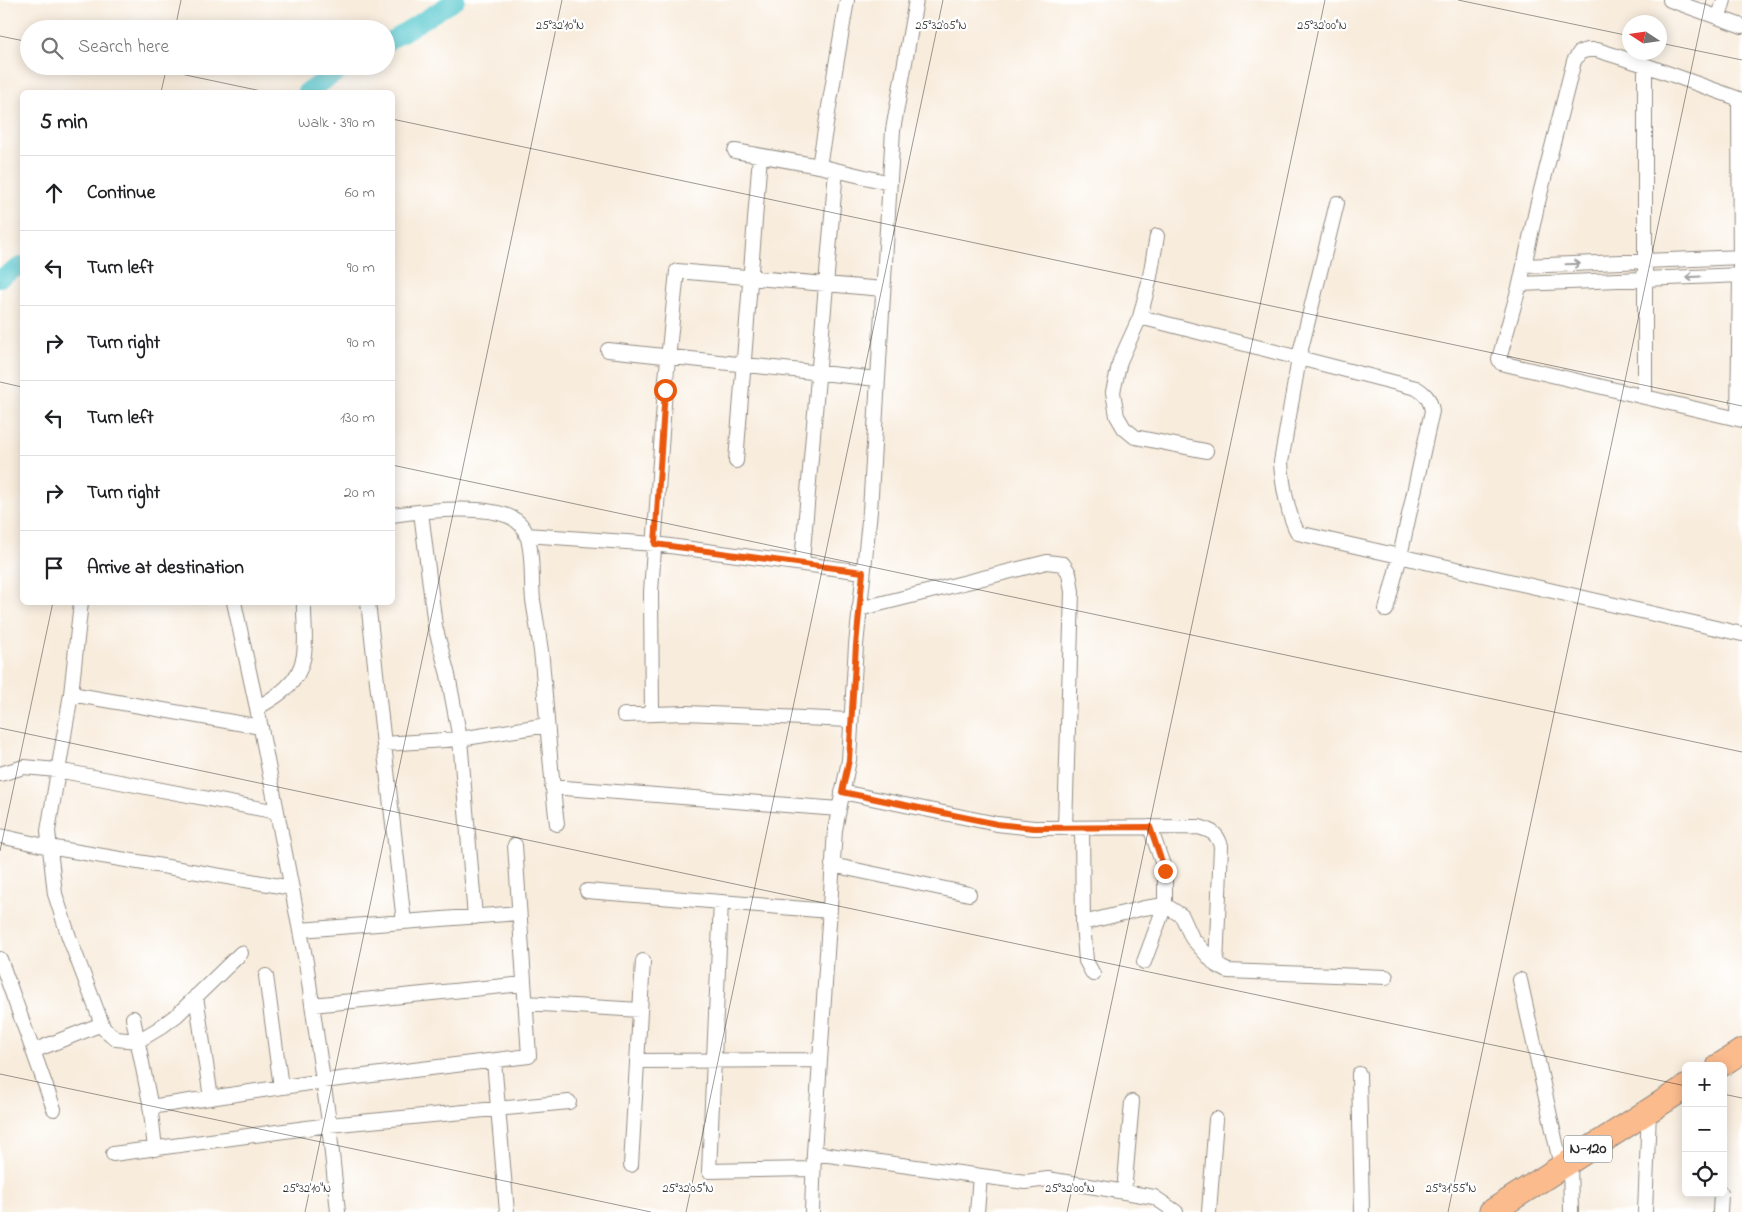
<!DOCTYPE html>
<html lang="en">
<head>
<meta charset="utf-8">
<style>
  :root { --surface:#fff; --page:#f2f2f2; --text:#202124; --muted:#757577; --line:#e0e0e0 }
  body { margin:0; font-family:"Indie Flower",sans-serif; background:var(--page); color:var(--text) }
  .controls { position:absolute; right:15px; bottom:15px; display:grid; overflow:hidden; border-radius:8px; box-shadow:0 2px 12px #0003 }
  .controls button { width:45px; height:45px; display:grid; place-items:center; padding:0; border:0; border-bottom:1px solid var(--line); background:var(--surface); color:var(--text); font:25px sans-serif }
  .compass { position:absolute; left:1622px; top:15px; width:45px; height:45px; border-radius:50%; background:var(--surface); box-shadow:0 2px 12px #0003; rotate:282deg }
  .stop { position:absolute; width:15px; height:15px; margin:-11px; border:4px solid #ea580c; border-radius:50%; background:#fff }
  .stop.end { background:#ea580c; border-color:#fff; box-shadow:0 1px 5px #0008 }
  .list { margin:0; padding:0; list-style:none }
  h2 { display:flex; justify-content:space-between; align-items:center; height:65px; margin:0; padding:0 20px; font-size:21px }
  h2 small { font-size:16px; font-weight:400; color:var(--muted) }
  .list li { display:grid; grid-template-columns:32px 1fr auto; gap:15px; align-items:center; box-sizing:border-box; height:75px; padding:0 20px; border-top:1px solid var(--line) }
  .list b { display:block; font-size:19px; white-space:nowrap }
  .list em { font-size:16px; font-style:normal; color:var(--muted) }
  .icon { flex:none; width:28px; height:28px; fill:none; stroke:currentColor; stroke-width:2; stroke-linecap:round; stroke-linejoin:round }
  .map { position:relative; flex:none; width:1742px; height:1212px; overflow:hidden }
  .search { position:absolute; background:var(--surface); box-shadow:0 2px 12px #0003; left:20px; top:20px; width:375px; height:55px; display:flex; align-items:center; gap:12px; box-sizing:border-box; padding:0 18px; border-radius:28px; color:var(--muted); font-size:19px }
  .panel { position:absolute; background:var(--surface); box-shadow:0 2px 12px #0003; left:20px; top:90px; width:375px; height:515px; border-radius:8px }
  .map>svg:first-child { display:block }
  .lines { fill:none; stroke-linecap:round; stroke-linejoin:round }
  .canal { stroke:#5dcad0; stroke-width:18 }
  .minor-casing { stroke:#928c84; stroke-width:16 }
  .trunk-casing { stroke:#928c84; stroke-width:26 }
  .minor { stroke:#fff; stroke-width:14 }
  .trunk { stroke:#fbbb8d; stroke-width:24 }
  .oneway { stroke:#a0a0a0 }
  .route { stroke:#ea580c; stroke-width:6 }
  .ticks { fill:none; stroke:#2b2b2b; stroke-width:1; stroke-opacity:0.45 }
  .labels { text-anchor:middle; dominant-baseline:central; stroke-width:4.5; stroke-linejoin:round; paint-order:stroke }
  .shield { fill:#fff; stroke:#6b6b6b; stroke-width:1 }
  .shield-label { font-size:16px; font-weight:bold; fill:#2b2b2b }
  .ticks-label { font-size:12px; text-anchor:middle; fill:#2b2b2b; stroke:#fff; stroke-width:4.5; stroke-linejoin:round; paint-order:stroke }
</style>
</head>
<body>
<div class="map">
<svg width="1742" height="1212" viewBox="0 0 1742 1212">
  <rect width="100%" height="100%" fill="#fff"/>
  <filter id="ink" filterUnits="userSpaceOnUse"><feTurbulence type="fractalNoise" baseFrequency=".02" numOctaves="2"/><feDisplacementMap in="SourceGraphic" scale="10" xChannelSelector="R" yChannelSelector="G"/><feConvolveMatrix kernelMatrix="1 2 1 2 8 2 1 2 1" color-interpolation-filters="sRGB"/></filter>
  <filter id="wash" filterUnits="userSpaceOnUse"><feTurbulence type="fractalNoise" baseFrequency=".0096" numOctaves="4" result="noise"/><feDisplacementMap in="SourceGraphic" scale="20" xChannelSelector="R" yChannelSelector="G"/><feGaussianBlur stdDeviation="1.12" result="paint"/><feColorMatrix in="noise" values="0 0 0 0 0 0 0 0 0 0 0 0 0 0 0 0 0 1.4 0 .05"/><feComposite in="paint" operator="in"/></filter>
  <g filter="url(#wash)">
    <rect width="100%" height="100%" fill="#f8ecdc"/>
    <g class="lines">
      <!-- canal -->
      <path class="canal" d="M386,43l70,-43
        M306,92l42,-26
        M0,278l22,-13"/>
    </g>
  </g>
  <g filter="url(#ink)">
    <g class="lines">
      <!-- minor casing -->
      <g class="minor-casing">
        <path id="minor" d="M1670,0l72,26
          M1719,17l5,-17
          M1645,65v332
          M1742,100l-97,-35 -48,-15h-9l-8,2 -6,9 -37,145 -17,78 -21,75 2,4 241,57
          M735,151l84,15 71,17
          M819,166l28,-166
          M1337,203l-37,150 -19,109c1,20 7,54 17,71l444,101
          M1157,236l-8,46 -9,35 -20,44 -7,31 4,24 7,12 11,9 71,14
          M1524,266l218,-9
          M1520,284l222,-9
          M1140,317l276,71c10,6 14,11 16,23l-32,145 -14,54
          M608,350l269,29
          M1738,419l2,-144 -1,-176
          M736,461l24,-305
          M421,512l14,114 13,49 12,64 15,178
          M392,515c29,-4 106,-13 127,8 5,4 9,13 10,20 4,18 2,38 4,57 3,20 7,40 9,60 5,55 8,109 15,164
          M526,535l129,9 208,28
          M802,562l34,-392
          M81,602l-10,92 -23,137 7,63 14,43 33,87 1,4 13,11 22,2 20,-12 19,-14 64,-62
          M234,602l23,106 49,254 22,153 10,97
          M368,602l36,320
          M859,609l188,-47 16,2 6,9 3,19 -7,236
          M71,694l190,33
          M257,708c10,-6 21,-12 29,-20 27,-24 17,-55 18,-86
          M652,714l-1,-122 14,-203 12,-118 206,18
          M624,715l61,-2 166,7
          M384,744l76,-5 87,-14
          M0,774l24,-7 33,3 220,42
          M552,787l287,22
          M842,792l155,32 37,4 165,-1c13,4 18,6 22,19l-5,119
          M1082,828l1,95 3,38 7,13
          M0,836l49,11 243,41
          M832,865l137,29
          M587,891l243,20
          M721,902l-12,269 104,-2
          M1083,923l61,-15 21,-3 17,11 10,22 24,27 12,6 158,6
          M300,930l219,-17
          M0,959l54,150
          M1144,962l21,-57v-34l-15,-44
          M266,976l15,111
          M1520,980l41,186
          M196,996l15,102
          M525,1003l115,7
          M312,1005l211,-21
          M133,1018l17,85 5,46
          M33,1051l69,-27
          M494,1061l13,151
          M637,1061l183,-1
          M1359,1074l3,138
          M150,1107l173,-26 206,-25 -14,-211
          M814,1153l211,29 23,-3 106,18 22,15
          M113,1154l216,-29 240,-23
          M1570,1161l1,51
          M631,1165l12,-204
          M1124,1192l8,-90
          M812,1212l2,-59 21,-323 14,-70 7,-115 14,-134 23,-381 23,-130
          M977,1212l3,-36
          M1209,1212l7,-93
          M1645,1212l4,-101
          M1720,1212l1,-19"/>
      </g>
      <!-- trunk casing -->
      <g class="trunk-casing">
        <path id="trunk" d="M1719,1066l23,-15
          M1491,1212l195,-125"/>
      </g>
      <!-- minor -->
      <use href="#minor" class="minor"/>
      <!-- trunk -->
      <use href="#trunk" class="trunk"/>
    </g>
    <!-- one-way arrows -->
    <defs><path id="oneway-shaft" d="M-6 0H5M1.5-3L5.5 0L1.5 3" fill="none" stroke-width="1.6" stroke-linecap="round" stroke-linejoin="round" transform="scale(1.25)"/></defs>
    <g class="oneway">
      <use href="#oneway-shaft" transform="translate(1573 264) rotate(-2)"/>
      <use href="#oneway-shaft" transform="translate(1693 277) rotate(177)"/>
    </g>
  </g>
  <g class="lines" filter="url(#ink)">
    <!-- route -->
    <path class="route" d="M665,390l-10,154 208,28 -7,73 -7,115 -7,32 155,32 37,4 116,-1 15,44"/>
  </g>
  <!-- ticks -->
  <path class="ticks" d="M1458,0l172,36M175,29l6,-29M0,36l29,6M1660,43l82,17M143,66l123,26M161,92l6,-26M392,119l1350,287M0,382l22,5M392,465l1350,287M0,728l1686,358M0,851l53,-249M0,1074l651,138M1723,1094l19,4M305,1212l257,-1212M686,1212l257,-1212M1067,1212l258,-1212M1448,1212l258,-1212"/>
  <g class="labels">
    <!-- shield labels -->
    <rect class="shield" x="1564" y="1135.5" width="48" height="27" rx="4"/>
    <g class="shield-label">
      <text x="1588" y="1149">N-120</text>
    </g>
  </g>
  <g class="ticks-label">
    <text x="560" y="29">25°32'10"N</text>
    <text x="941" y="29">25°32'05"N</text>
    <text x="1322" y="29">25°32'00"N</text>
    <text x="307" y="1192">25°32'10"N</text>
    <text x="688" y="1192">25°32'05"N</text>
    <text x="1070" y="1192">25°32'00"N</text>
    <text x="1451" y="1192">25°31'55"N</text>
  </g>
</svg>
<div class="controls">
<button>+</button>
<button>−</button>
<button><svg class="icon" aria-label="locate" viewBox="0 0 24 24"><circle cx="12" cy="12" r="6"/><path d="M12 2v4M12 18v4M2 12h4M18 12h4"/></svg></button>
</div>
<svg class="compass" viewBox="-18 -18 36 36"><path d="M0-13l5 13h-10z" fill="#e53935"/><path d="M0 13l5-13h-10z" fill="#757577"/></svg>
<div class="stop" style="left:665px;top:390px"></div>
<div class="stop end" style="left:1165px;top:871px"></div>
<div class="search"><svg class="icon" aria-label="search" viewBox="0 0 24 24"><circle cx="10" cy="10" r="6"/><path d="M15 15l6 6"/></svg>Search here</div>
<section class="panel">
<h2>5 min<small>Walk · 390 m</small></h2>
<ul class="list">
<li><svg class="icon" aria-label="ahead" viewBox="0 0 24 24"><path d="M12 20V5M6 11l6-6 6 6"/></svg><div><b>Continue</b></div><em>60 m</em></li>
<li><svg class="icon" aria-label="left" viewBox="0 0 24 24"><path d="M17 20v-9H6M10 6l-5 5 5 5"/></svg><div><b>Turn left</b></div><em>90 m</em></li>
<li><svg class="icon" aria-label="right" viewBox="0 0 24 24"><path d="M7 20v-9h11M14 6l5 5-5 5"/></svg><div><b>Turn right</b></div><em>90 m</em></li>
<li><svg class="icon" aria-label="left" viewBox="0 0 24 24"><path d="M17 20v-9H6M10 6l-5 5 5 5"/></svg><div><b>Turn left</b></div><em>130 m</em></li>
<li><svg class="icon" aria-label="right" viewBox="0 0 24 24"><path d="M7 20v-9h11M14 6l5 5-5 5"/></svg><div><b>Turn right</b></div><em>20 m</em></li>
<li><svg class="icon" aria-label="arrive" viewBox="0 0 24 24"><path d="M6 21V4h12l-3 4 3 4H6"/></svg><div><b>Arrive at destination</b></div></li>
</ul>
</section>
</div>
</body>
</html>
